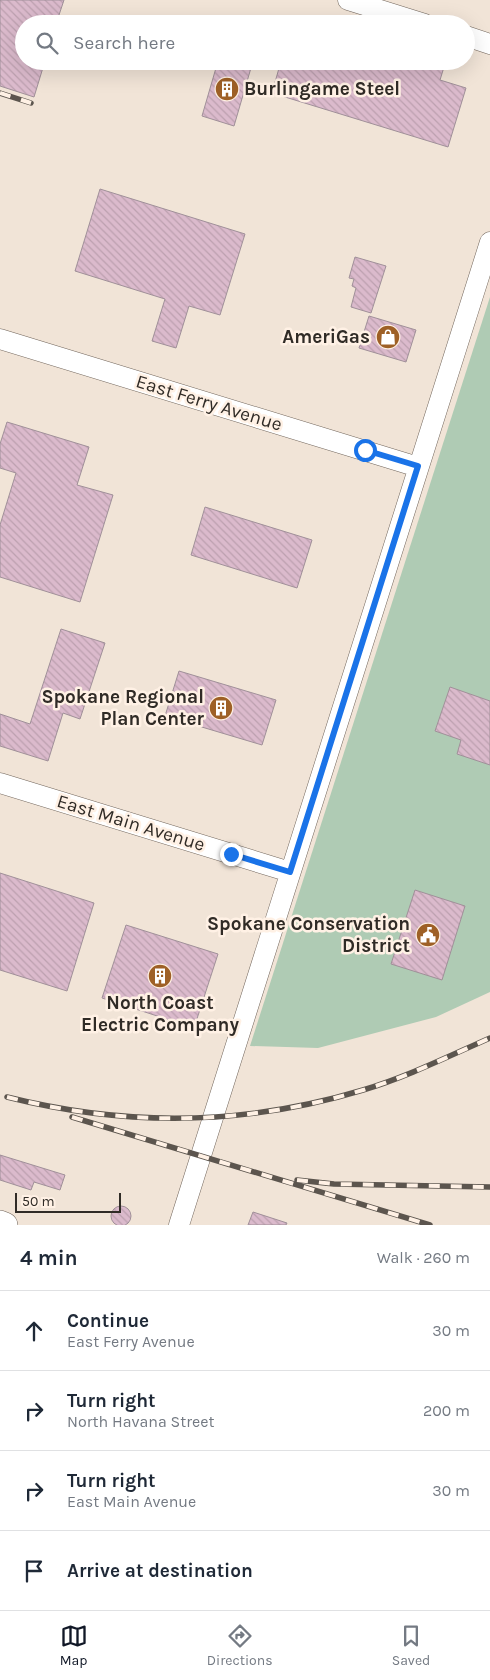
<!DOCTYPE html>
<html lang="en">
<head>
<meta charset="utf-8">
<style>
  :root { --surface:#fff; --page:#f2f2f3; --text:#1f2937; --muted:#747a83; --line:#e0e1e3; --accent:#111827 }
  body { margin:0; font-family:Karla,sans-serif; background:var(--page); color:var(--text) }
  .scale { position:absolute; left:15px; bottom:12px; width:106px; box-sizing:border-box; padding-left:5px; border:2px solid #302b26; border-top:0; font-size:14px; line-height:18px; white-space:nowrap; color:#302b26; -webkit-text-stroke:4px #fff1e5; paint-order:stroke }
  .stop { position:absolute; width:15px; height:15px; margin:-11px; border:4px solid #1a73e8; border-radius:50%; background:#fff }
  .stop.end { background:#1a73e8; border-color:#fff; box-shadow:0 1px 5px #0008 }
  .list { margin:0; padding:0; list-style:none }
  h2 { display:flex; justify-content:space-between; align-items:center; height:65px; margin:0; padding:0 20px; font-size:21px }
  h2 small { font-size:16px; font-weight:400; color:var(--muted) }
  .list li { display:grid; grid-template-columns:32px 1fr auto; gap:15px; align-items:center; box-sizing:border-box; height:80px; padding:0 20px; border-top:1px solid var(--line) }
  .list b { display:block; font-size:19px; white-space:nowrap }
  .list p { margin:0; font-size:16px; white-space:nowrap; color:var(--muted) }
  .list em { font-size:16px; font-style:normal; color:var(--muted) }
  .icon { flex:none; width:28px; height:28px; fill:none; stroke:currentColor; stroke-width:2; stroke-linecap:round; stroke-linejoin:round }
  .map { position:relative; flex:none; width:490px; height:1225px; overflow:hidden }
  .search { position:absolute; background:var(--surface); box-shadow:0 5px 20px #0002; left:15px; right:15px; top:15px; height:55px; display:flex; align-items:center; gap:12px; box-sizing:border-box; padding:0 18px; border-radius:28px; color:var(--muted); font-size:19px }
  .sheet { height:385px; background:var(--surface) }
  nav { display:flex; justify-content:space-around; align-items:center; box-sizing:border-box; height:70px; border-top:1px solid var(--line); background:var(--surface); font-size:14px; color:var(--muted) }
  nav a { display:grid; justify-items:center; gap:2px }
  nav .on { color:var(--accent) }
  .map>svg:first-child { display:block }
  .park { fill:#afcbb4 }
  .building { fill:url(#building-back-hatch); stroke:#a09099 }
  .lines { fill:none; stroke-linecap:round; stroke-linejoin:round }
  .minor-casing { stroke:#72665c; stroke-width:21 }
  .major-casing { stroke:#72665c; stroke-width:26 }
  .minor { stroke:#fff; stroke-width:20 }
  .major { stroke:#fff; stroke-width:25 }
  .rail-casing { stroke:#5c554e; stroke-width:5.5 }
  .rail { stroke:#fff1e5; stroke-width:4; stroke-dasharray:11; stroke-linecap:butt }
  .route { stroke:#1a73e8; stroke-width:6 }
  .labels { text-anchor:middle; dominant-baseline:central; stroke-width:5; stroke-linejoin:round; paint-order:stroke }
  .poi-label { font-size:19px; font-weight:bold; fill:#302b26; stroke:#fff1e5; text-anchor:end }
  .street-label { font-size:19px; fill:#302b26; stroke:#fff1e5 }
</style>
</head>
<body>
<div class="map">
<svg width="490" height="1225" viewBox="0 0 490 1225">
  <defs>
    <pattern id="building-back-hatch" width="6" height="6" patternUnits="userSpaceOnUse" patternTransform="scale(1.25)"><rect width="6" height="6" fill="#dbbacc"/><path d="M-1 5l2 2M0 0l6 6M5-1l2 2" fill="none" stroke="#bca0af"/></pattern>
  </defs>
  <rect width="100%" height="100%" fill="#f1e4d7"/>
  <!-- park -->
  <path class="park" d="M490,297v695l-54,25 -118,31 -68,-2z"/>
  <!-- building -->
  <path class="building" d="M0,0h64l-8,24h-32v37h21l-11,36 -34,-11z
    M218,61h35l-19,65 -32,-10z
    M281,61h146l17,6 -4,13 26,8 -18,59 -176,-54z
    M100,189l145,45 -25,81 -31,-9 -13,42 -24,-7 13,-42 -90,-28z
    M355,257l31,9 -15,47 -20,-6 5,-19 -4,-2 2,-7 -5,-1z
    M369,316l47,14 -10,32 -47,-14z
    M7,422l82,25 -12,38 36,10 -33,107 -80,-25v-52l16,-52 -16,-5v-24z
    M205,507l107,33 -15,48 -106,-33z
    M61,629l44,14 -25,76 -17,-6 -15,48 -48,-15v-32l30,10z
    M179,671l97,29 -14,45 -97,-29z
    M450,687l40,14v64l-33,-11 4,-14 -26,-9z
    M0,873l94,30 -27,88 -67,-21z
    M415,890l50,16 -23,74 -51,-16z
    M126,925l92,29 -24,74 -92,-30z
    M0,1155l65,20 -5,15 -26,-8 -3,8 -31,-10z
    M111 1216a10 10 0 1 1 20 0a10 10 0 1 1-20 0Z
    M253,1212l34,11 -1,2h-38z"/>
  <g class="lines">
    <!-- minor casing -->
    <g class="minor-casing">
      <path id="minor" d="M348,0l77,24
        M466,36l24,8
        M0,339l418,128
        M0,783l290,89
        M179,1225l311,-983"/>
    </g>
    <!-- major casing -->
    <g class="major-casing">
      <path id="major" d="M0,1223l5,2"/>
    </g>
    <!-- minor -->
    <use href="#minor" class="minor"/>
    <!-- major -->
    <use href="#major" class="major"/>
    <!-- rail casing -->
    <g class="rail-casing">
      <path id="rail" d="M0,93l31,10
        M7,1097c120,30 237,29 356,-7 44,-13 86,-34 127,-52
        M72,1117l358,108
        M297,1180l37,4 156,3"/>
    </g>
    <!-- rail -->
    <use href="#rail" class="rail"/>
  </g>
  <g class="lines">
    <!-- route -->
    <path class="route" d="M231,854l59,18 128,-406 -53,-16"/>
  </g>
  <!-- icons -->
  <defs>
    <g id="building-disc" transform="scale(1.25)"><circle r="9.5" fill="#9e6026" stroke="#fff1e5"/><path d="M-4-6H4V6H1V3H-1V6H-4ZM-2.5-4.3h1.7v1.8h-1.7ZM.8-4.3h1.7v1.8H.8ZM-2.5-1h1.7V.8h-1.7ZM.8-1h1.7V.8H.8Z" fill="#fff"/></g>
    <g id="shop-disc" transform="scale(1.25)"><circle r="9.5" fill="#9e6026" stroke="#fff1e5"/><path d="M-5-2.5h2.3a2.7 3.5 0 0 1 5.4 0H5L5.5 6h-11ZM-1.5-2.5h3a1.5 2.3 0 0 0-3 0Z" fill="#fff"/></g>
    <g id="civic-disc" transform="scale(1.25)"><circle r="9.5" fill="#9e6026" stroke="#fff1e5"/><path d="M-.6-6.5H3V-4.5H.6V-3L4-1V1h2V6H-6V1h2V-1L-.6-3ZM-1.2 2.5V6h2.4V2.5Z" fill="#fff"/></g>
  </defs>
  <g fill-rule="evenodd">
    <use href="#building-disc" x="227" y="89"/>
    <use href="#shop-disc" x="388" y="337"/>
    <use href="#building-disc" x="221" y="708"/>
    <use href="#civic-disc" x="428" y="935"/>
    <use href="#building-disc" x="160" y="976"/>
  </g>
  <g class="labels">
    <!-- poi labels -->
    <g class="poi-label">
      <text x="244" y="89" text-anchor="start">Burlingame Steel</text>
      <text x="370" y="337">AmeriGas</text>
      <text x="204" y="697">Spokane Regional<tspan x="204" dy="22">Plan Center</tspan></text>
      <text x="410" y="924">Spokane Conservation<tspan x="410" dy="22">District</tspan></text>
      <text x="160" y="1003" text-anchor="middle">North Coast<tspan x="160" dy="22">Electric Company</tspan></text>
    </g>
    <!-- street labels -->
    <g class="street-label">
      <text transform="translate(209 403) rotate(17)">East Ferry Avenue</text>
      <text transform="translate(131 823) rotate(17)">East Main Avenue</text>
    </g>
  </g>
</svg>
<div class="scale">50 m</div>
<div class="stop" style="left:365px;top:450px"></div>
<div class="stop end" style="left:231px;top:854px"></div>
<div class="search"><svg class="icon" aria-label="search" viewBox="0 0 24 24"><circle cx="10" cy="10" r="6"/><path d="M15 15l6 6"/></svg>Search here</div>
</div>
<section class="sheet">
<h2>4 min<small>Walk · 260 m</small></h2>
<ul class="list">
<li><svg class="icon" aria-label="ahead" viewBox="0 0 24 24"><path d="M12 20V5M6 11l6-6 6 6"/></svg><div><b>Continue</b><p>East Ferry Avenue</p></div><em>30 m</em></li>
<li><svg class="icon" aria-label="right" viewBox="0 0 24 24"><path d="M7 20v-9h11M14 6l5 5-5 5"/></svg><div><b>Turn right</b><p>North Havana Street</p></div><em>200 m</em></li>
<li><svg class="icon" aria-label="right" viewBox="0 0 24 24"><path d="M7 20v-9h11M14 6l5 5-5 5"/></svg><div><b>Turn right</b><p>East Main Avenue</p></div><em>30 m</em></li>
<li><svg class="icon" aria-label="arrive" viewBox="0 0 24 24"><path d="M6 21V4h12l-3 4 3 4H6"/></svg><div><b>Arrive at destination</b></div></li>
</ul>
</section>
<nav>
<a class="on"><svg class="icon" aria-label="map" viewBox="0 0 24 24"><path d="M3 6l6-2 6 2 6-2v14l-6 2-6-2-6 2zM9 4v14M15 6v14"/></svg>Map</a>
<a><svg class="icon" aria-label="directions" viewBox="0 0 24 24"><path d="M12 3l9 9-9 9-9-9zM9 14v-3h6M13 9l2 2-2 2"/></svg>Directions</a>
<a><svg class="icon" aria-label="saved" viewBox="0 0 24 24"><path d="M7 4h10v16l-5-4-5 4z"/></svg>Saved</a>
</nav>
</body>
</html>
